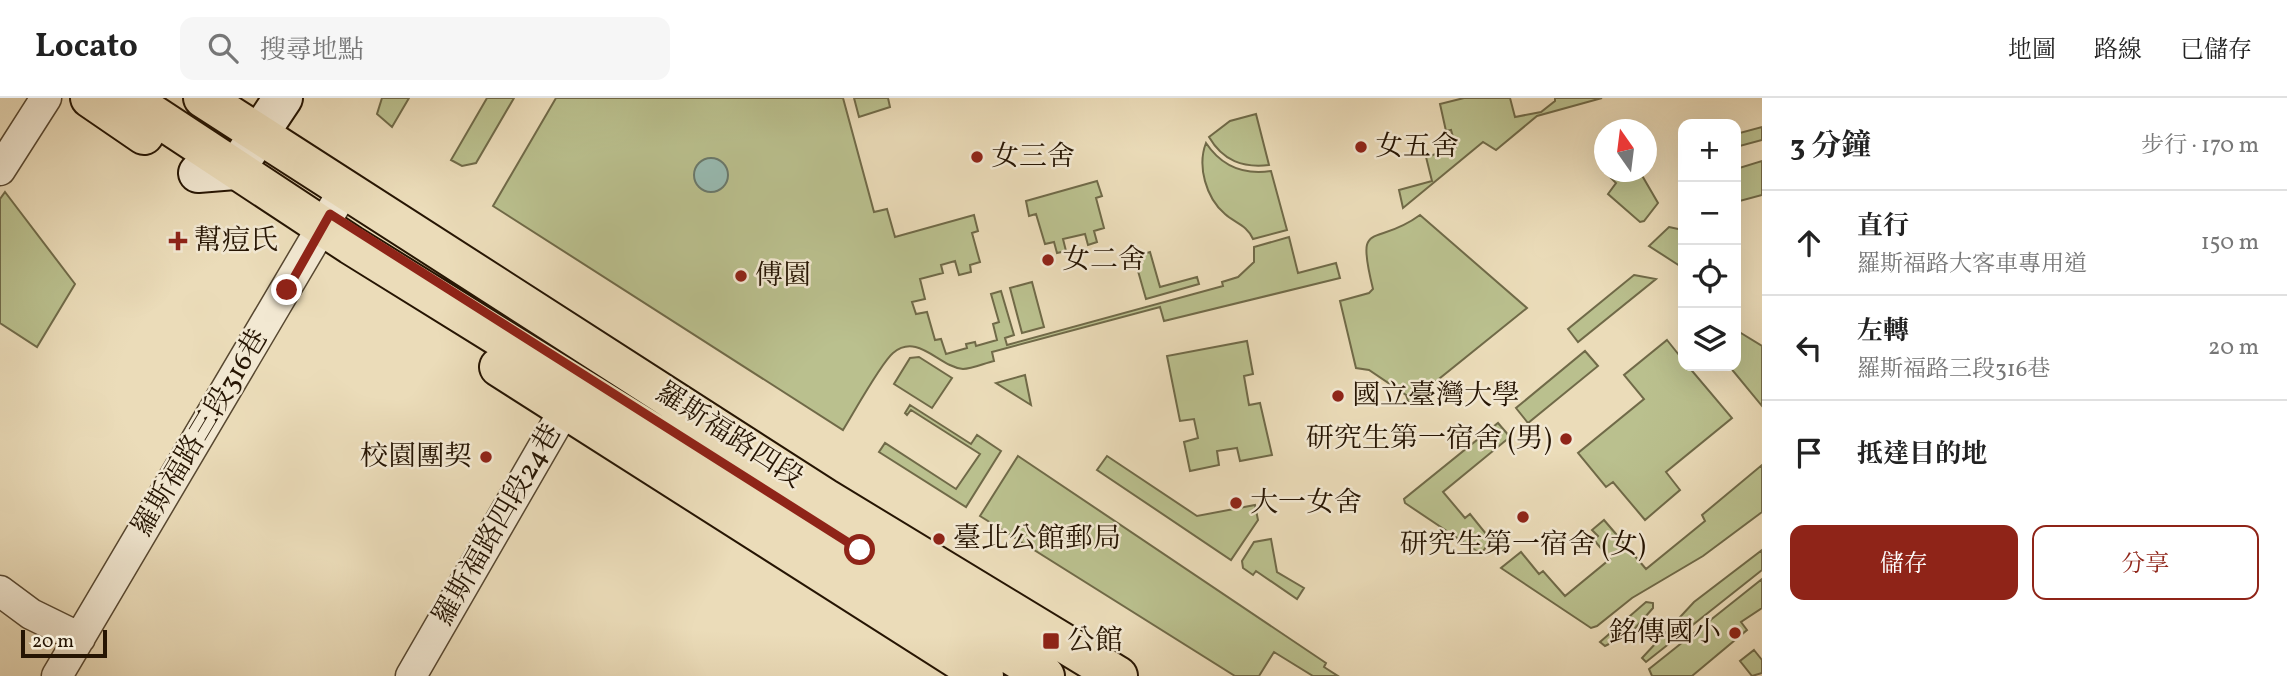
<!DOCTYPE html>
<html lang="zh-TW">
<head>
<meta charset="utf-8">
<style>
  :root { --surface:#fff; --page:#f6f6f6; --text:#222; --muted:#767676; --line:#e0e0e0; --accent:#8f2418 }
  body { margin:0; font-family:Vollkorn,"Noto Serif TC",serif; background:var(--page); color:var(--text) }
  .controls { position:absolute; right:21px; top:21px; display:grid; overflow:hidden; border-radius:14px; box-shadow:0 7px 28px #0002 }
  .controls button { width:63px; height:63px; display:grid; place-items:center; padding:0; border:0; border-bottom:2px solid var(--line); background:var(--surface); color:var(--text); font:35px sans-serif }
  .compass { position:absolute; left:1594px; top:21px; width:63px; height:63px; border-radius:50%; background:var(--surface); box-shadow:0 7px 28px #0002; rotate:346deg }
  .scale { position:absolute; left:21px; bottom:18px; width:86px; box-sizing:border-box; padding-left:7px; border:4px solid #261503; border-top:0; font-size:19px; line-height:24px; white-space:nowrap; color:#261503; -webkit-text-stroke:5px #f2e8d2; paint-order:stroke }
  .stop { position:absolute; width:21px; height:21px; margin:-16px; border:5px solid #8f2418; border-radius:50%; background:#fff }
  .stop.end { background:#8f2418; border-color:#fff; box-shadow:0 2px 7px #0008 }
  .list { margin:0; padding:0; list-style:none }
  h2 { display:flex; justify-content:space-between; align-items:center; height:91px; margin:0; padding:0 28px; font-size:30px }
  h2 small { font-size:23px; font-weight:400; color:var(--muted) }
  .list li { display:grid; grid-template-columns:46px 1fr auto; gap:21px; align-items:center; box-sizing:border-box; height:105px; padding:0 28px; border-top:2px solid var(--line) }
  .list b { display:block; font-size:26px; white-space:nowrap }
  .list p { margin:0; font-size:23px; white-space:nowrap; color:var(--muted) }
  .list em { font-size:23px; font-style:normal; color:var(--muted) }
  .actions { display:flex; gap:14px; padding:21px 28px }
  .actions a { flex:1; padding:16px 0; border:2px solid var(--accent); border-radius:14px; text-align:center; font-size:24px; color:var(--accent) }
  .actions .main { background:var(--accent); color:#fff }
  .icon { flex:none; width:38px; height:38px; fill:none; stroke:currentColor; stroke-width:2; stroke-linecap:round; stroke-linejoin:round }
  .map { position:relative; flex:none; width:1762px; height:578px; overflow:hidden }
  header { display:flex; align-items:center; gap:42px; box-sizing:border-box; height:98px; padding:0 35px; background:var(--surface); border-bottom:2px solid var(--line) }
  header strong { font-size:33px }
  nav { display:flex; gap:38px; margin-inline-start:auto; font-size:24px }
  .search { width:490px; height:63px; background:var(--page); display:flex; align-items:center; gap:18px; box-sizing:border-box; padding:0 24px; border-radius:14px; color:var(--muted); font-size:26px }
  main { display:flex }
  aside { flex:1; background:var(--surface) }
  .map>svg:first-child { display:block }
  .green { fill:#bac08e; stroke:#706a48; stroke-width:2 }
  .water { fill:#98bbb2; stroke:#6a796c; stroke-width:2 }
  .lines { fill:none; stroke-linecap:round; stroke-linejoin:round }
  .street-casing { stroke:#574730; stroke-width:33 }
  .secondary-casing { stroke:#261503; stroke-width:42 }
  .primary-casing { stroke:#261503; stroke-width:42 }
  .street { stroke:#f2e8d2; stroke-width:30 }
  .secondary { stroke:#f2e8d2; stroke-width:38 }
  .primary { stroke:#ebdcb9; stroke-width:38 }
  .route { stroke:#8f2418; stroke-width:9 }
  .poi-dot { fill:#8f2418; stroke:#f2e8d2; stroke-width:2.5 }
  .labels { text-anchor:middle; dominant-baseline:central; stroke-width:5; stroke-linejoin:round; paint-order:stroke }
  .poi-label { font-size:28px; fill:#261503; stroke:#f2e8d2; text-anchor:start }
  .street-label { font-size:28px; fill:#261503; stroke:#f2e8d2 }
</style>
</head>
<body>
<header>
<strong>Locato</strong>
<div class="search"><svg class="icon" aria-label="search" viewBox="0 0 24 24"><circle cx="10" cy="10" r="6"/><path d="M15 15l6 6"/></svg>搜尋地點</div>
<nav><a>地圖</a><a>路線</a><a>已儲存</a></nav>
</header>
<main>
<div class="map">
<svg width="1762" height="578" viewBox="0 0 1762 578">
  <rect width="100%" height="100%" fill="#ebdcb9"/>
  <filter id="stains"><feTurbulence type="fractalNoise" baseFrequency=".00286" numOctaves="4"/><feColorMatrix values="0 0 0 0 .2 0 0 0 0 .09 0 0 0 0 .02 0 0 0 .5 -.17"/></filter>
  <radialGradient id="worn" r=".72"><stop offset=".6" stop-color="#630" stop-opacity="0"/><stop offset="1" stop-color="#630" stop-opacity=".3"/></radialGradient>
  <!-- green -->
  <path class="green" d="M382,0h27l-17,29 -15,-13z
    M487,0h27l-38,65 -14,3 -11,-6z
    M556,0h287l31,114 13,-3 8,28 79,-22 4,16 -6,2 8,29 -10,3 1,7 -12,3 -4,-14 -14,4 2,8 -23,6 5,20 -13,3 4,12 11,-2 8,28 6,-1 5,15 21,-6 -1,-4 9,-2 1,4 21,-6 -4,-16 6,-2 -8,-28 10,-3 13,44 -9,3 2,7 216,-59 -1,-4 16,-5 16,-15v-15l35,-10 9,36 38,-10 4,15 -176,43 -4,-14 -168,45 2,9c-9,2 -22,8 -31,8 -24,-2 -45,-37 -70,-16 -12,10 -40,61 -50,77l-350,-224z
    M854,0h34l2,9 -31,10z
    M1464,0h46l5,19 26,-5 14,-11v-3h47l-65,18 -41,34 -13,-8 -80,66 -4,-18 33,-9 -6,-24 30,-9 -5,-18 -5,1 -6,-27z
    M1256,16l13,51c-26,3 -46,-4 -60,-28l21,-16z
    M1762,29v13l-26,7v-13z
    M1206,45c16,24 38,32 65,28l16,59 -34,9c-6,-14 -18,-16 -28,-25 -19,-16 -28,-48 -19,-71z
    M1762,63v34l-26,7v-33z
    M1604,71v3h36l18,31 -14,18 -4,1 -32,-28 8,-11 -13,-13z
    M1097,83l5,15 -6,2 8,30 -10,3 3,11 -9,3 -3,-11 -22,5 3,12 -9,2 -3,-11 -9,2 -9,-30 -7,2 -3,-15z
    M5,94l70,92 -38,63 -37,-24v-124z
    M1420,117l107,93 -118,95 -3,-8 -37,-25 -13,-2 -16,-67 29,-8 4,-4c-18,-73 1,-40 47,-74z
    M1669,129l14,3v38l-34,-22z
    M1150,154l10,35 37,-10 2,7 -53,15 -12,-42z
    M1634,177l22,4 -78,63 -10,-13z
    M1032,184l12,45 -22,6 -12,-45z
    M1736,232l26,16v60l-33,-40h7z
    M1667,242l16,20v6h5l44,52 -66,54 14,18 -35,30 -32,-38 -7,5 -28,-34 66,-54 -20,-24z
    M1247,243l6,33 -9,2 5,29 11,-2 12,52 -32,6 -3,-13 -20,3 2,14 -29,6 -6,-29 14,-4 -4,-19 -14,2 -13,-65z
    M1585,253l13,15 -70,57 -12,-15z
    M919,259l33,21 -20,30 -38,-24 16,-26z
    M1025,277l6,30 -35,-22z
    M910,307l61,39 6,-9 24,16 -35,56 -87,-55 6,-9 71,46 24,-35 -69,-44 -4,5 -2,-2z
    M1498,325l12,14 -67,55 22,26 5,-4 21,26 -10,14 -76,-51 -1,-4z
    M1018,358l308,207 -2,4 14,9h-25l-39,-24 -15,24h-24l-255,-160z
    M1107,358l90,60 58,-11 3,15 -27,40 -134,-90z
    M1762,367v47l-59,44 -71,42 -35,28 -6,2 -90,-60 20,-16 18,22 4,-3 22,25 45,-37 -16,-19 4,-4 -6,-6 12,-10 42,49 59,-48 -3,-6z
    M1271,441l6,33 27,16 -7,11 -41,-28 -3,4 -10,-7 -1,-7 12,-19z
    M1762,452v20l-116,92 -4,-4 52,-56z
    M1762,481v29l-21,14 6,8 -55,46h-40l-3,-7z
    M1646,504l7,1v5l-22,25 -26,13 -5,-4z
    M1754,552l8,10v13l-10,3 -12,-15z"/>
  <!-- water -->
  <path class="water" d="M694 77a17 17 0 1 1 34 0a17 17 0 1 1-34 0Z"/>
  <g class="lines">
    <!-- street casing -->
    <g class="street-casing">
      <path id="street" d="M0,72l46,-72
        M0,493l31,23 49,24
        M57,578l287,-486
        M411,578l153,-265"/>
    </g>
    <!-- secondary casing -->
    <g class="secondary-casing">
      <path id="secondary" d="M198,75l37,-3 48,-72"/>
    </g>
    <!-- primary casing -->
    <g class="primary-casing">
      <path id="primary" d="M90,0l54,37
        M128,0l223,147 694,431
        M203,0l622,400 293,178
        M499,269l485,309"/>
    </g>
    <!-- street -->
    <use href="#street" class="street"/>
    <!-- secondary -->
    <use href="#secondary" class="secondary"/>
    <!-- primary -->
    <use href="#primary" class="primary"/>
  </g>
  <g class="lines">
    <!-- route -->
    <path class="route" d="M287,192l43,-76 530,336"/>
  </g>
  <!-- markers -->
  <g class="poi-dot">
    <circle cx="1361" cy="49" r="7"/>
    <circle cx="977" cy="59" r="7"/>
    <path d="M174.5 132.5h7v7h7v7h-7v7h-7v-7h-7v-7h7z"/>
    <circle cx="1048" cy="162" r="7"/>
    <circle cx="741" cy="178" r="7"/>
    <circle cx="1338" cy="298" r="7"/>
    <circle cx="1566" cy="341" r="7"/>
    <circle cx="486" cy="359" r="7"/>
    <circle cx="1236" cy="405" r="7"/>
    <circle cx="1523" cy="419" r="7"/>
    <circle cx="939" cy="441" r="7"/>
    <circle cx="1735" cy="535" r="7"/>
    <rect x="1042" y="534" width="18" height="18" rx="3.5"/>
  </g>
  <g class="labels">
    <!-- poi labels -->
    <g class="poi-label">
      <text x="1375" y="49">女五舍</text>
      <text x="991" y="59">女三舍</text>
      <text x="194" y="143">幫痘氏</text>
      <text x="1062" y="162">女二舍</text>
      <text x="755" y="178">傅園</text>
      <text x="1352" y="298">國立臺灣大學</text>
      <text x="1552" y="341" text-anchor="end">研究生第一宿舍 (男)</text>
      <text x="472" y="359" text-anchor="end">校園團契</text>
      <text x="1250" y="405">大一女舍</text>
      <text x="953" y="441">臺北公館郵局</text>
      <text x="1523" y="447" text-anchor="middle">研究生第一宿舍 (女)</text>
      <text x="1721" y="535" text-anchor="end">銘傳國小</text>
      <text x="1067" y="543">公館</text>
    </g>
    <!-- street labels -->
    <g class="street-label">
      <text transform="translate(201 335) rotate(-59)">羅斯福路三段316巷</text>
      <text transform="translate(729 338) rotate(33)">羅斯福路四段</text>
      <text transform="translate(498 427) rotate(-60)">羅斯福路四段24巷</text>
    </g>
  </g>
  <rect width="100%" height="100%" filter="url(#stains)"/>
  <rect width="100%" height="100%" fill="url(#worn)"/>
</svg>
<div class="controls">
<button>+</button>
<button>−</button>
<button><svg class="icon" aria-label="locate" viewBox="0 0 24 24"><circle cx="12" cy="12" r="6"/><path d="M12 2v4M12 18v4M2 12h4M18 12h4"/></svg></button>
<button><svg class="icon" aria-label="layers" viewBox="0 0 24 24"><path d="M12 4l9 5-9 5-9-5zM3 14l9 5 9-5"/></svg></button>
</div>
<svg class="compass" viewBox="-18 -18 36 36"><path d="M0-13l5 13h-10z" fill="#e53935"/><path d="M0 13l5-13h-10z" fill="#767676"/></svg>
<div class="scale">20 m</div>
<div class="stop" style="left:860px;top:452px"></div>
<div class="stop end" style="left:287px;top:192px"></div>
</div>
<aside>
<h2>3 分鐘<small>步行 · 170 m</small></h2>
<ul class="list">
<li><svg class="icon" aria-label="ahead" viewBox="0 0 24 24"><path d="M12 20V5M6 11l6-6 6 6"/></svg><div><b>直行</b><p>羅斯福路大客車專用道</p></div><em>150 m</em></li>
<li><svg class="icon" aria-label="left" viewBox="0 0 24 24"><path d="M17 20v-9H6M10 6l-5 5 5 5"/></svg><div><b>左轉</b><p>羅斯福路三段316巷</p></div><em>20 m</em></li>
<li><svg class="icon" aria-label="arrive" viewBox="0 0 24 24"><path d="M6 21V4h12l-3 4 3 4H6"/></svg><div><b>抵達目的地</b></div></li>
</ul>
<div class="actions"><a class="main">儲存</a><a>分享</a></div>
</aside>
</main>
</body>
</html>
